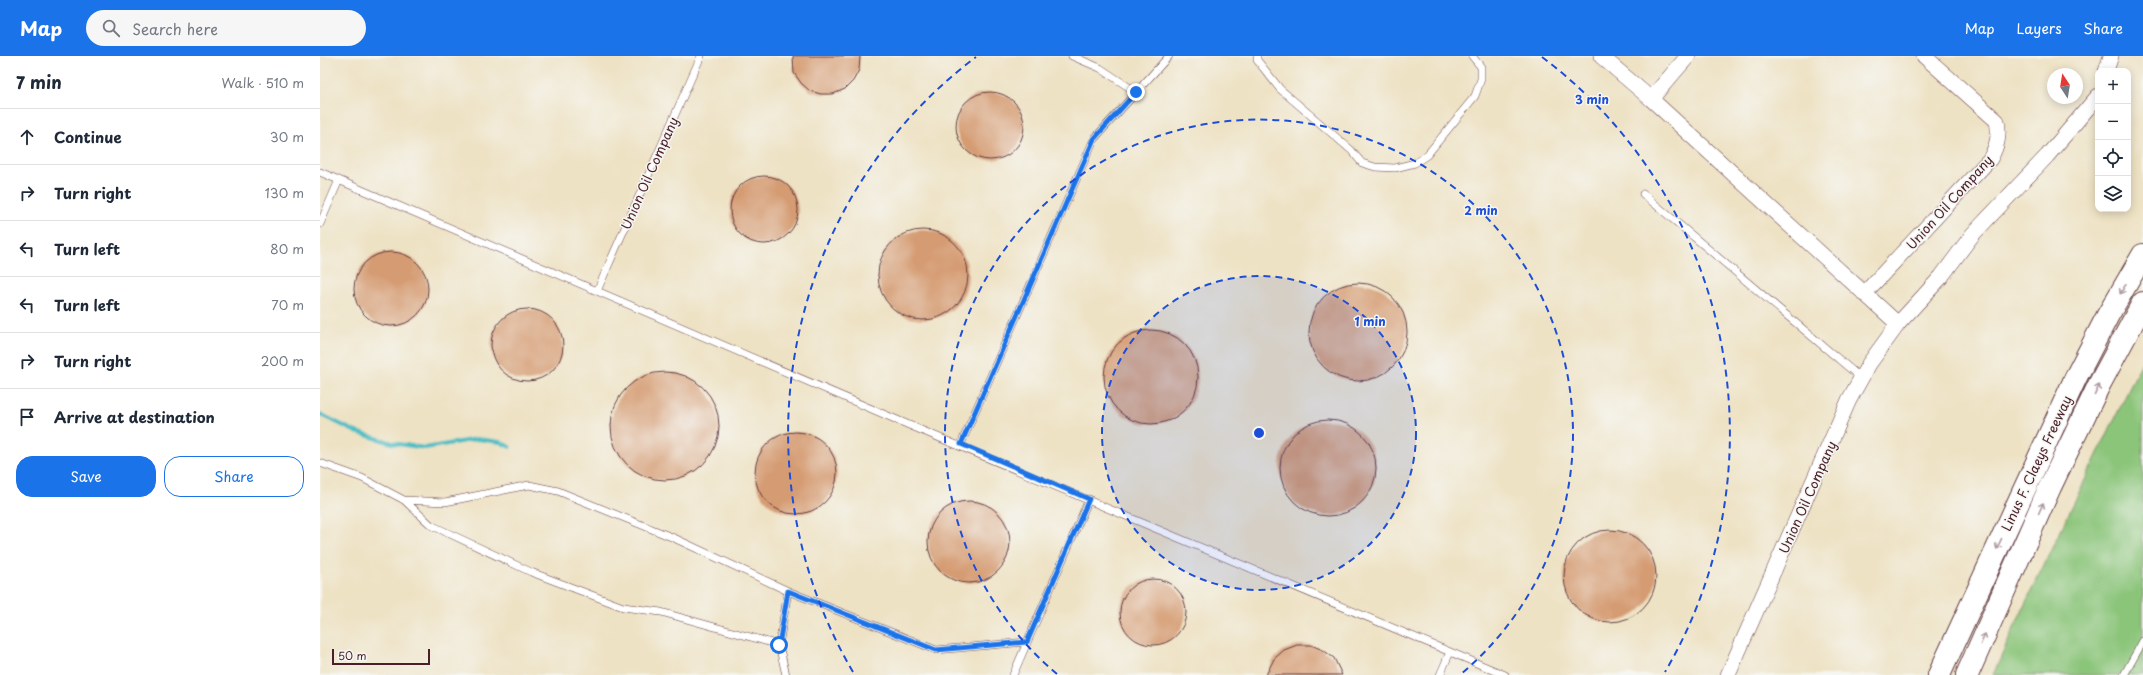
<!DOCTYPE html>
<html lang="en">
<head>
<meta charset="utf-8">
<style>
  :root { --surface:#fff; --page:#f6f6f7; --text:#1f2937; --muted:#747a83; --line:#e0e1e3; --accent:#1a73e8 }
  body { margin:0; font-family:"Playpen Sans",sans-serif; background:var(--page); color:var(--text) }
  .controls { position:absolute; right:12px; top:12px; display:grid; overflow:hidden; border-radius:8px; box-shadow:0 2px 10px #0003 }
  .controls button { width:36px; height:36px; display:grid; place-items:center; padding:0; border:0; border-bottom:1px solid var(--line); background:var(--surface); color:var(--text); font:20px sans-serif }
  .compass { position:absolute; left:1727px; top:12px; width:36px; height:36px; border-radius:50%; background:var(--surface); box-shadow:0 2px 10px #0003; rotate:348deg }
  .scale { position:absolute; left:12px; bottom:10px; width:98px; box-sizing:border-box; padding-left:4px; border:2px solid #4a1f2b; border-top:0; font-size:11px; line-height:14px; white-space:nowrap; color:#4a1f2b; -webkit-text-stroke:3px #f6f6f2; paint-order:stroke }
  .stop { position:absolute; width:12px; height:12px; margin:-9px; border:3px solid #1a73e8; border-radius:50%; background:#fff }
  .stop.end { background:#1a73e8; border-color:#fff; box-shadow:0 1px 4px #0008 }
  .list { margin:0; padding:0; list-style:none }
  h2 { display:flex; justify-content:space-between; align-items:center; height:52px; margin:0; padding:0 16px; font-size:17px }
  h2 small { font-size:13px; font-weight:400; color:var(--muted) }
  .list li { display:grid; grid-template-columns:26px 1fr auto; gap:12px; align-items:center; box-sizing:border-box; height:56px; padding:0 16px; border-top:1px solid var(--line) }
  .list b { display:block; font-size:15px; white-space:nowrap }
  .list em { font-size:13px; font-style:normal; color:var(--muted) }
  .actions { display:flex; gap:8px; padding:12px 16px }
  .actions a { flex:1; padding:9px 0; border:1px solid var(--accent); border-radius:16px; text-align:center; font-size:14px; color:var(--accent) }
  .actions .main { background:var(--accent); color:#fff }
  .icon { flex:none; width:22px; height:22px; fill:none; stroke:currentColor; stroke-width:2; stroke-linecap:round; stroke-linejoin:round }
  .map { position:relative; flex:none; width:1823px; height:619px; overflow:hidden }
  header { display:flex; align-items:center; gap:24px; box-sizing:border-box; height:56px; padding:0 20px; background:var(--accent); color:#fff }
  header strong { font-size:19px }
  nav { display:flex; gap:22px; margin-inline-start:auto; font-size:14px }
  .search { width:280px; height:36px; background:var(--page); display:flex; align-items:center; gap:10px; box-sizing:border-box; padding:0 14px; border-radius:22px; color:var(--muted); font-size:15px }
  main { display:flex }
  aside { flex:1; background:var(--surface) }
  .map>svg:first-child { display:block }
  .green { fill:#8bc57a; stroke:#6a7252 }
  .lines { fill:none; stroke-linecap:round; stroke-linejoin:round }
  .stream { stroke:#50bec5; stroke-width:4 }
  .building { fill:#d59c73 }
  .service-casing { stroke:#633c42; stroke-width:8 }
  .minor-casing { stroke:#633c42; stroke-width:16 }
  .motorway-casing { stroke:#633c42; stroke-width:24 }
  .service { stroke:#fff; stroke-width:7 }
  .minor { stroke:#fff; stroke-width:15 }
  .motorway { stroke:#fff; stroke-width:22 }
  .oneway { stroke:#ae9aa0 }
  .route { stroke:#1a73e8; stroke-width:5 }
  .ring { fill:none; stroke:#1d4ed8; stroke-width:2; stroke-dasharray:7 5 }
  .labels { text-anchor:middle; dominant-baseline:central; stroke-width:3; stroke-linejoin:round; paint-order:stroke }
  .street-label { font-size:13px; fill:#4a1f2b; stroke:#f6f6f2 }
  .centre { fill:#1d4ed8; stroke:#f6f6f2; stroke-width:2 }
  .ring-label { font-size:12px; text-anchor:middle; font-weight:bold; fill:#1d4ed8; stroke:#f6f6f2; stroke-width:3; stroke-linejoin:round; paint-order:stroke }
</style>
</head>
<body>
<header>
<strong>Map</strong>
<div class="search"><svg class="icon" aria-label="search" viewBox="0 0 24 24"><circle cx="10" cy="10" r="6"/><path d="M15 15l6 6"/></svg>Search here</div>
<nav><a>Map</a><a>Layers</a><a>Share</a></nav>
</header>
<main>
<aside>
<h2>7 min<small>Walk · 510 m</small></h2>
<ul class="list">
<li><svg class="icon" aria-label="ahead" viewBox="0 0 24 24"><path d="M12 20V5M6 11l6-6 6 6"/></svg><div><b>Continue</b></div><em>30 m</em></li>
<li><svg class="icon" aria-label="right" viewBox="0 0 24 24"><path d="M7 20v-9h11M14 6l5 5-5 5"/></svg><div><b>Turn right</b></div><em>130 m</em></li>
<li><svg class="icon" aria-label="left" viewBox="0 0 24 24"><path d="M17 20v-9H6M10 6l-5 5 5 5"/></svg><div><b>Turn left</b></div><em>80 m</em></li>
<li><svg class="icon" aria-label="left" viewBox="0 0 24 24"><path d="M17 20v-9H6M10 6l-5 5 5 5"/></svg><div><b>Turn left</b></div><em>70 m</em></li>
<li><svg class="icon" aria-label="right" viewBox="0 0 24 24"><path d="M7 20v-9h11M14 6l5 5-5 5"/></svg><div><b>Turn right</b></div><em>200 m</em></li>
<li><svg class="icon" aria-label="arrive" viewBox="0 0 24 24"><path d="M6 21V4h12l-3 4 3 4H6"/></svg><div><b>Arrive at destination</b></div></li>
</ul>
<div class="actions"><a class="main">Save</a><a>Share</a></div>
</aside>
<div class="map">
<svg width="1823" height="619" viewBox="0 0 1823 619">
  <rect width="100%" height="100%" fill="#f6f6f2"/>
  <filter id="ink" filterUnits="userSpaceOnUse"><feTurbulence type="fractalNoise" baseFrequency=".025" numOctaves="2"/><feDisplacementMap in="SourceGraphic" scale="8" xChannelSelector="R" yChannelSelector="G"/><feConvolveMatrix kernelMatrix="1 2 1 2 8 2 1 2 1" color-interpolation-filters="sRGB"/></filter>
  <filter id="wash" filterUnits="userSpaceOnUse"><feTurbulence type="fractalNoise" baseFrequency=".012" numOctaves="4" result="noise"/><feDisplacementMap in="SourceGraphic" scale="16" xChannelSelector="R" yChannelSelector="G"/><feGaussianBlur stdDeviation="0.9" result="paint"/><feColorMatrix in="noise" values="0 0 0 0 0 0 0 0 0 0 0 0 0 0 0 0 0 1.4 0 .05"/><feComposite in="paint" operator="in"/></filter>
  <g filter="url(#wash)">
    <rect width="100%" height="100%" fill="#eee2c4"/>
    <!-- green -->
    <path class="green" d="M1823,304v315h-150l31,-69z"/>
    <g class="lines">
      <!-- stream -->
      <path class="stream" d="M0,358l36,18 36,11 33,5 52,-9 23,3 10,5"/>
    </g>
    <g id="blocks">
      <!-- building -->
      <path class="building" d="M473,0h67l-1,14 -6,11 -8,8 -12,5h-12l-11,-3 -9,-8 -7,-10z
        M636 70a34 34 0 1 1 68 0a34 34 0 1 1-68 0Z
        M410 154a34 34 0 1 1 68 0a34 34 0 1 1-68 0Z
        M558 219a45 45 0 1 1 90 0a45 45 0 1 1-90 0Z
        M34 233a37 37 0 1 1 74 0a37 37 0 1 1-74 0Z
        M989 276a49 49 0 1 1 98 0a49 49 0 1 1-98 0Z
        M171 289a36 36 0 1 1 72 0a36 36 0 1 1-72 0Z
        M784 321a47 47 0 1 1 94 0a47 47 0 1 1-94 0Z
        M291 370a54 54 0 1 1 108 0a54 54 0 1 1-108 0Z
        M960 412a48 48 0 1 1 96 0a48 48 0 1 1-96 0Z
        M435 417a41 41 0 1 1 82 0a41 41 0 1 1-82 0Z
        M608 486a41 41 0 1 1 82 0a41 41 0 1 1-82 0Z
        M1244 520a46 46 0 1 1 92 0a46 46 0 1 1-92 0Z
        M800 556a33 33 0 1 1 66 0a33 33 0 1 1-66 0Z
        M977,589h14l12,5 11,8 8,17h-76l8,-16 10,-9z"/>
    </g>
  </g>
  <g filter="url(#ink)">
    <use href="#blocks" fill-opacity="0" stroke="#633c42" stroke-width="1"/>
    <g class="lines">
      <!-- service casing -->
      <g class="service-casing">
        <path id="service" d="M752,0l28,12 36,24
          M937,0v4l23,29 71,61 11,13 13,4 20,1 20,-5 12,-8 48,-59 6,-17v-12l-9,-11
          M0,116l589,253 596,250
          M1323,138l218,184
          M0,168l19,-44
          M277,235l104,-235
          M641,388l133,-305 75,-83
          M0,407l42,15 42,22 27,25 100,47 92,35 38,5 118,33 9,-54
          M84,444l41,2 84,-17 29,6 116,47 114,53 148,59 91,-8
          M459,589l7,30
          M693,619l76,-176
          M1120,619l10,-23
          M1804,619l19,-34"/>
      </g>
      <!-- minor casing -->
      <g class="minor-casing">
        <path id="minor" d="M1281,0l50,43 247,225
          M1786,15l5,-15
          M1331,43l37,-43
          M1544,238l126,-135c7,-13 10,-23 7,-38l-73,-65
          M1408,619l121,-275 20,-36 29,-40 43,-47 32,-43 74,-78 51,-60"/>
      </g>
      <!-- motorway casing -->
      <g class="motorway-casing">
        <path id="motorway" d="M1619,619l137,-298 32,-62 35,-60
          M1647,619l83,-188 49,-102 44,-82"/>
      </g>
      <!-- service -->
      <use href="#service" class="service"/>
      <!-- minor -->
      <use href="#minor" class="minor"/>
      <!-- motorway -->
      <use href="#motorway" class="motorway"/>
    </g>
    <!-- one-way arrows -->
    <defs><path id="oneway-shaft" d="M-6 0H5M1.5-3L5.5 0L1.5 3" fill="none" stroke-width="1.6" stroke-linecap="round" stroke-linejoin="round"/></defs>
    <g class="oneway">
      <use href="#oneway-shaft" transform="translate(1803 233) rotate(120)"/>
      <use href="#oneway-shaft" transform="translate(1777 334) rotate(-65)"/>
      <use href="#oneway-shaft" transform="translate(1721 452) rotate(-66)"/>
      <use href="#oneway-shaft" transform="translate(1679 488) rotate(115)"/>
      <use href="#oneway-shaft" transform="translate(1663 583) rotate(-66)"/>
    </g>
  </g>
  <g class="lines" filter="url(#ink)">
    <!-- route -->
    <path class="route" d="M459,589l9,-54 148,59 91,-8 62,-143 -128,-55 133,-305 42,-47"/>
  </g>
  <!-- distance rings -->
  <circle cx="939" cy="377" r="157" fill="#1d4ed8" fill-opacity=".12"/>
  <g class="ring">
    <circle cx="939" cy="377" r="157"/>
    <path d="M737 618A314 314 0 1 1 1141 618"/>
    <path d="M533 616A471 471 0 0 1 656 1M1222 1A471 471 0 0 1 1345 616"/>
  </g>
  <g class="labels">
    <!-- street labels -->
    <g class="street-label">
      <text transform="translate(329 117) rotate(-66)">Union Oil Company</text>
      <text transform="translate(1629 146) rotate(-48)">Union Oil Company</text>
      <text transform="translate(1716 407) rotate(-65)">Linus F. Claeys Freeway</text>
      <text transform="translate(1487 441) rotate(-66)">Union Oil Company</text>
    </g>
  </g>
  <circle cx="939" cy="377" r="6" class="centre"/>
  <g class="ring-label">
    <text x="1272" y="48">3 min</text>
    <text x="1161" y="159">2 min</text>
    <text x="1050" y="270">1 min</text>
  </g>
</svg>
<div class="controls">
<button>+</button>
<button>−</button>
<button><svg class="icon" aria-label="locate" viewBox="0 0 24 24"><circle cx="12" cy="12" r="6"/><path d="M12 2v4M12 18v4M2 12h4M18 12h4"/></svg></button>
<button><svg class="icon" aria-label="layers" viewBox="0 0 24 24"><path d="M12 4l9 5-9 5-9-5zM3 14l9 5 9-5"/></svg></button>
</div>
<svg class="compass" viewBox="-18 -18 36 36"><path d="M0-13l5 13h-10z" fill="#e53935"/><path d="M0 13l5-13h-10z" fill="#747a83"/></svg>
<div class="scale">50 m</div>
<div class="stop" style="left:459px;top:589px"></div>
<div class="stop end" style="left:816px;top:36px"></div>
</div>
</main>
</body>
</html>
